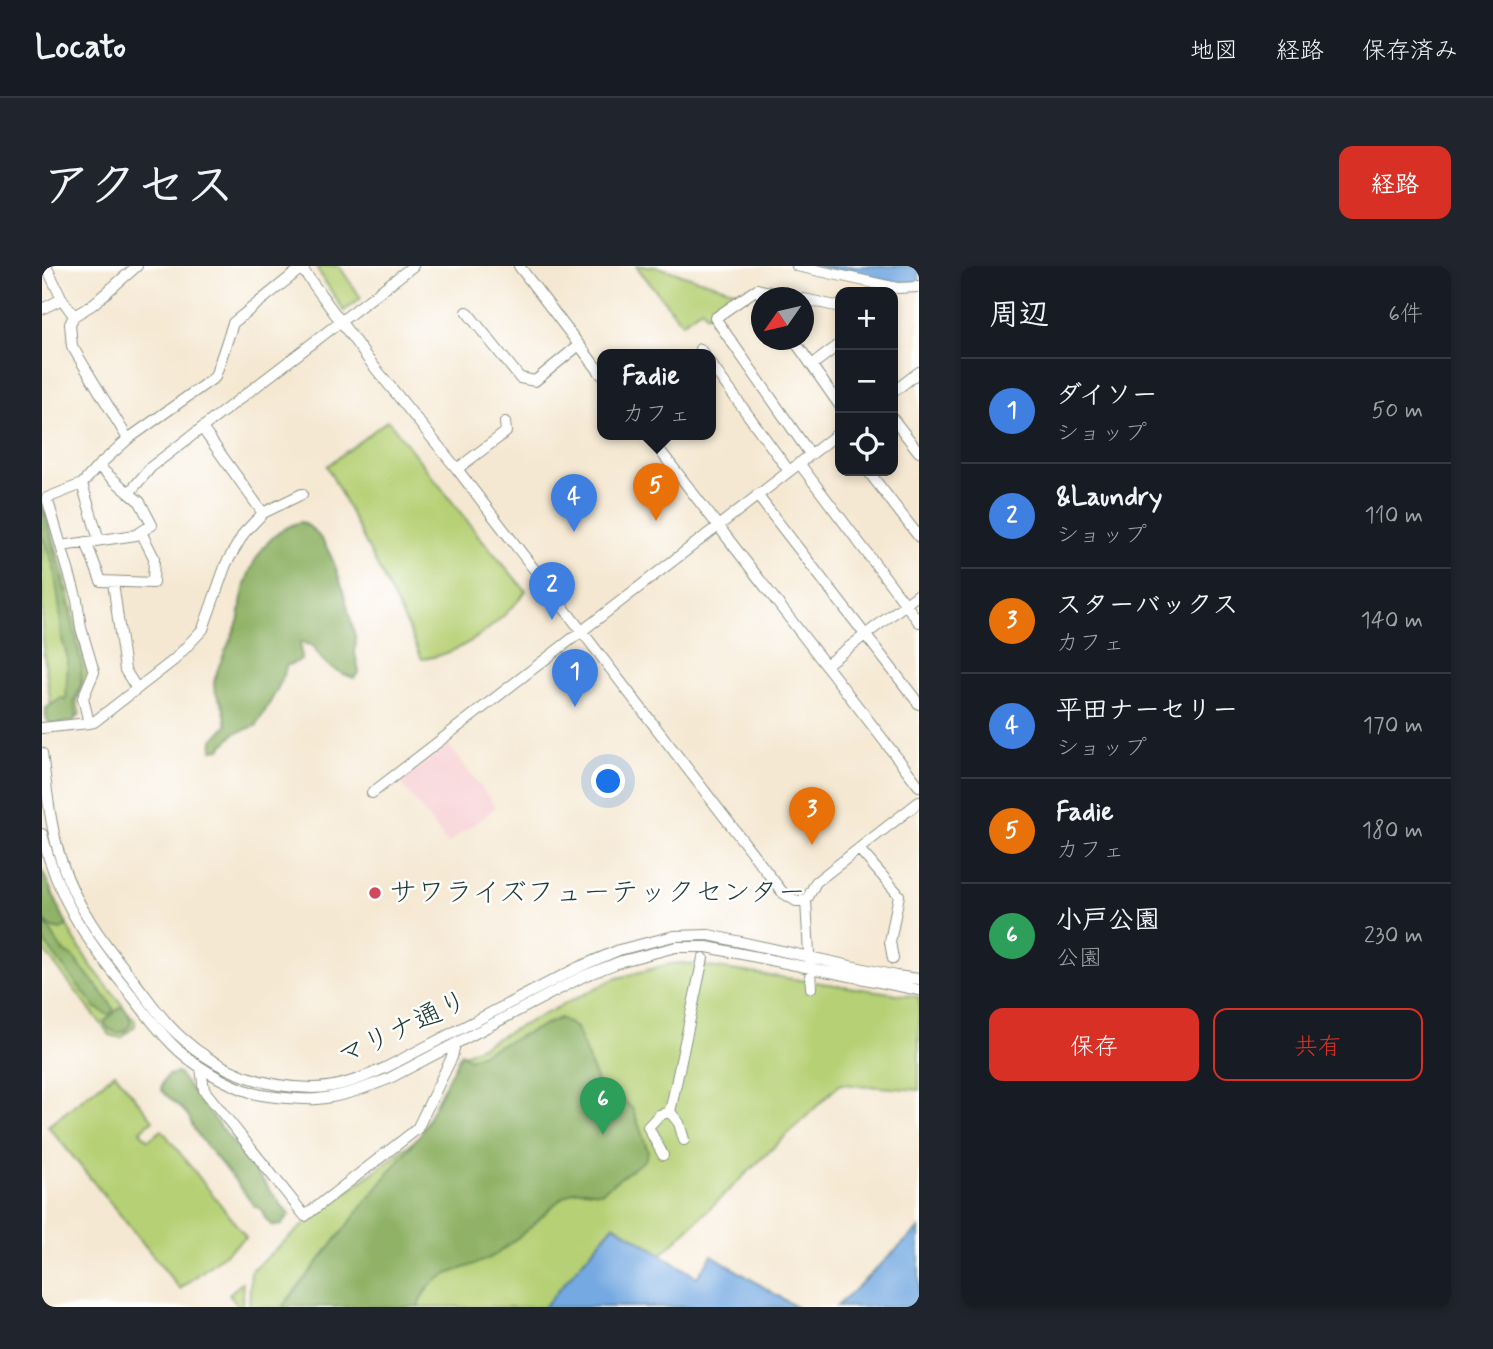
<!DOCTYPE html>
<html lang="ja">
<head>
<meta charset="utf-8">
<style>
  :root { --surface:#171b24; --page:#20242c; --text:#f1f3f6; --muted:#9ea1a6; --line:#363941; --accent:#d93025 }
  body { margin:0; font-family:Mynerve,"Klee One",sans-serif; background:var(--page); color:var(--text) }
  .controls { position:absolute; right:21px; top:21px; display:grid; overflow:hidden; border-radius:14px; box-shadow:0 4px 10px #0003 }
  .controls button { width:63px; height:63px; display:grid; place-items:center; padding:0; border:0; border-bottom:2px solid var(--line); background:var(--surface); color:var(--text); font:35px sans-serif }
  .compass { position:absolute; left:709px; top:21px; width:63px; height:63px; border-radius:50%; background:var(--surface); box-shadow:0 4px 10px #0003; rotate:236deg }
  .you { position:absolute; left:567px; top:516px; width:24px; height:24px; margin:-18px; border:5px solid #fff; border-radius:50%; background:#1a73e8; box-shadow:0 0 0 10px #1a73e833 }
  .badge { display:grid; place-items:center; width:46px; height:46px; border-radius:50%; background:var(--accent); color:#fff; font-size:23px; font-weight:700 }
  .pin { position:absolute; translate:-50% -58px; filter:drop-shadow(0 2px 4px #0008) }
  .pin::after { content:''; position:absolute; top:37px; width:24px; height:21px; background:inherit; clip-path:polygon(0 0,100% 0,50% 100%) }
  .popup { position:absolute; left:555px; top:83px; width:119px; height:91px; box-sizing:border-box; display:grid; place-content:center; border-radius:14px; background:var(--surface); filter:drop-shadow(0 2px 5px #0005); font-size:23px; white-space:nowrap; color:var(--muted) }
  .popup b { font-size:26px; color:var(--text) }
  .popup::after { content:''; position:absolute; left:50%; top:100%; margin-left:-14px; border:14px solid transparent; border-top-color:var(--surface) }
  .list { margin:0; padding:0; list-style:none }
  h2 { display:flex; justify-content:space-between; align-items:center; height:91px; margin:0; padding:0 28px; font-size:30px }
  h2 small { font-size:23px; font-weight:400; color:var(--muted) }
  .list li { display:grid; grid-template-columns:46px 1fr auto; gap:21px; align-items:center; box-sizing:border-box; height:105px; padding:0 28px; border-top:2px solid var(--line) }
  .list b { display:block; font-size:26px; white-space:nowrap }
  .list p { margin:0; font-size:23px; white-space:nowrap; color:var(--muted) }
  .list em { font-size:23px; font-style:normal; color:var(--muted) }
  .actions { display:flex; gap:14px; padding:21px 28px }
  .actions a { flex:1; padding:16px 0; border:2px solid var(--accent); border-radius:14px; text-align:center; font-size:24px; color:var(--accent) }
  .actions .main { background:var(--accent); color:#fff }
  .icon { flex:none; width:38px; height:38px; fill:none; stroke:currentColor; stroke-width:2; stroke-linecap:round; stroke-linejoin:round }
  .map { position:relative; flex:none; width:877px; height:1041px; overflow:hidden; border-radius:14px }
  header { display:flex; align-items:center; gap:42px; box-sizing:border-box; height:98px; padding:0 35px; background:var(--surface); border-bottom:2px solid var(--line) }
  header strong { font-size:33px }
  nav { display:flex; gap:38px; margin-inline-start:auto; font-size:24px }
  .intro { display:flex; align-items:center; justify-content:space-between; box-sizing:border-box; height:168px; padding:0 42px }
  h1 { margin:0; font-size:49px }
  .button { padding:18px 32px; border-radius:14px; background:var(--accent); color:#fff; font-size:24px; font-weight:700 }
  main { display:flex; gap:42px; padding:0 42px }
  aside { flex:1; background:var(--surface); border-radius:14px; box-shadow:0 4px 10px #0003 }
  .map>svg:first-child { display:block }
  .built { fill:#f7cfd2 }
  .green { fill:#b6d075; stroke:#6a8654; stroke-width:2 }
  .forest { fill:#90b266; stroke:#58784d; stroke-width:2 }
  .water { fill:#74a9e1; stroke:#4a738a; stroke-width:2 }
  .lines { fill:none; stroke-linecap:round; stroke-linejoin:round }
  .minor-casing { stroke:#8a9283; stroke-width:12 }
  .minor { stroke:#fff; stroke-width:10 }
  .poi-dot { fill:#d1495b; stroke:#fff; stroke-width:2.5 }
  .labels { text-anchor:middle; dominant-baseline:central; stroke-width:5; stroke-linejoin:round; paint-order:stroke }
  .poi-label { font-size:28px; fill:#1f3d34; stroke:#fff; text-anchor:start }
  .street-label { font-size:28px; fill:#1f3d34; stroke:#fff }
</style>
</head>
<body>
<header>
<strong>Locato</strong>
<nav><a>地図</a><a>経路</a><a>保存済み</a></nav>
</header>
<div class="intro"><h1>アクセス</h1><a class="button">経路</a></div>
<main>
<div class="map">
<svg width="877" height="1041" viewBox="0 0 877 1041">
  <rect width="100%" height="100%" fill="#fff"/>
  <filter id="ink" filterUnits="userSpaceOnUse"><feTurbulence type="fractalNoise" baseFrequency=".0143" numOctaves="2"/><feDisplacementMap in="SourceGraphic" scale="14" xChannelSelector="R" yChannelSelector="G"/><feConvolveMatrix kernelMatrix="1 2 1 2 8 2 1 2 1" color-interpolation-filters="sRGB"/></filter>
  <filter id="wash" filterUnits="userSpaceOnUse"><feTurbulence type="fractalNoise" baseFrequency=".00686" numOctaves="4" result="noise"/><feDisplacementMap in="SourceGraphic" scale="28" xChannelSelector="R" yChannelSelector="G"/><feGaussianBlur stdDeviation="1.57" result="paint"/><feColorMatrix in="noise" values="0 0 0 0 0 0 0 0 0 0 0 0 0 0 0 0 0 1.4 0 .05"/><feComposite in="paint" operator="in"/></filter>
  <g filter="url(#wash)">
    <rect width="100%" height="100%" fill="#f5e8d2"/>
    <!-- built -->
    <path class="built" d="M407,479l47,62 -48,37 -48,-62z"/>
    <!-- green -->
    <path class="green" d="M278,0h19l22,32 -17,13 -27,-42z
      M594,0h18l86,26 -34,23 -4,-7 -20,15z
      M346,154l91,116 47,55c-25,32 -63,63 -104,68l-13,-30 -82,-163z
      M0,230l27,96 18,81 -10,28 3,14 -3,3 -24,3 -11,-81z
      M0,604l27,60 20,33 46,58v5l-14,12 -11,-3 -68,-87z
      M640,697l237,34v93l-79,-6 -178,170 -48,-30 -70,83h-295l2,-36 50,-44 116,-88 6,-7 38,-76 153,-77 56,-15z
      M73,807l38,47 -13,11 8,9 14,-10 84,107 -66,52 -132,-163z
      M201,1016l-1,25h-3l-10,-13z"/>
    <!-- forest -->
    <path class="forest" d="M0,238l27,103 13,61 -1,16 -7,19 3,12 -4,7 -22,2 -5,-5v-11l16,-10 4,2 2,-41 -6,-20 -2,-29 -6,-42 -12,-33z
      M259,256c35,14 45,85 55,118l-1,13 4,19 -5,6c-20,-7 -31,-13 -41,-32l-13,-4 1,18 -15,6c-1,13 -22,47 -30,60l-21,7 -15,16 -8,1 1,-10 14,-15c-1,-5 -2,-11 -3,-16 -3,-9 -10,-15 -10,-25 0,-12 18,-46 23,-60 4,-8 3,-17 5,-26 6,-33 25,-67 59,-76z
      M0,606l25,53 -6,5 -9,-2 -10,-9z
      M2,655l19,30 10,6 36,44 5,9 -6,5 -13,-8 -51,-65 -2,-3z
      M80,740l7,9 2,9 -6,7 -8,2 -8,-4 -5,-7z
      M518,752l16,10 22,56 16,8 19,17 15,42 -3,9 -44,32c-8,0 -18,-4 -26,-1 -17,7 -29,22 -42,34 -12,10 -25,21 -38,30 -26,17 -66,13 -77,52h-136l139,-174 40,-80 8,6z
      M136,807l111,141 -8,11 -9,1 -7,-8 -4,-9 -7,-3c-17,-27 -41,-49 -58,-74 -4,-5 -5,-10 -7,-15 -7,-11 -20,-17 -28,-28l2,-7 5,-7z"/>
    <!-- water -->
    <path class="water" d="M771,0h106v17h-23z
      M572,959l83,52 15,-22 84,52h-252z
      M877,962v79h-83l81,-77z"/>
  </g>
  <g filter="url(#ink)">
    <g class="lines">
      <!-- minor casing -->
      <g class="minor-casing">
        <path id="minor" d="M4,0l16,33 12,17 18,-11 45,-39
          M258,0l68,93 89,110 326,424 13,8h10
          M477,0l83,109
          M755,0l100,22 22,-1
          M715,23l39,9
          M721,32l-6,-9 -42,29 95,136
          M762,33l36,8
          M0,43l20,-10
          M425,46l53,66 15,3 44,-36
          M32,50l-4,8 2,22 56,93 87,-62 18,-54 71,-57
          M752,74l46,66
          M658,83l4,6
          M668,97l79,108
          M770,99l28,-21
          M851,126l26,-20
          M851,153l26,33
          M160,162l61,85
          M606,169l271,351
          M757,197l120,159
          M56,200l30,-27
          M415,203l49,-37 -1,-10
          M826,205l51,66
          M40,218l17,56
          M715,229l162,209
          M44,276l15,39 52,2 1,-25 -13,-26
          M19,280l75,-11 16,-10 -12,-23 -11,-9
          M71,316l12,88 12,19
          M785,398l92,-70
          M47,457l5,-1 80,-62 29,-31 23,-65 18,-31 19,-20 39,-19
          M0,462l47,-5 -6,-25 11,-26 -13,-44 -4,-28 -30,-102 35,-14 16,-18 31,27 22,-26 262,-201
          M0,487c5,36 8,75 20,110 14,43 41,79 69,114 16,20 31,44 51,61 36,33 83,50 131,50 25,0 50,-10 72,-20l194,-101 40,-17 55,-14 35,-1 187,41 23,3
          M330,527l468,-361
          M0,568c16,64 42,103 83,153 15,19 30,40 47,57 20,21 54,40 81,49 12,4 51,7 64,6 25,-2 48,-11 71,-20l196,-103 38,-15 54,-14h31l212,43
          M817,583l40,46 -9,47 3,17
          M769,722l-5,-87 10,-19 103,-80
          M159,802l3,22 101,126 112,-87 35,-72 3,-13
          M628,846l33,-154
          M621,889l-15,-28 11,-12 11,-3 9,11 5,17"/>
      </g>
      <!-- minor -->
      <use href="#minor" class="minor"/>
    </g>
  </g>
  <!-- markers -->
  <circle class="poi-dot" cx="333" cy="627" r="7"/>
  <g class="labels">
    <!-- poi labels -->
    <g class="poi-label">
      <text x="347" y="627">サワライズフューテックセンター</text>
    </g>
    <!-- street labels -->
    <g class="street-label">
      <text transform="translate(361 763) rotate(-25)">マリナ通り</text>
    </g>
  </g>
</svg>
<div class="controls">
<button>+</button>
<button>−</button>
<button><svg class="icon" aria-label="locate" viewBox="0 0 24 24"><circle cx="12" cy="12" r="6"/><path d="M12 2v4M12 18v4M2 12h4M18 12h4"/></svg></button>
</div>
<svg class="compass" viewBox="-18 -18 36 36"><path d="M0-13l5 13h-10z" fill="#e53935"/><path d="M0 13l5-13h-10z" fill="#9ea1a6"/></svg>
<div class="you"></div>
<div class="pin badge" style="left:533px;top:441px;background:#3f7fe0">1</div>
<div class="pin badge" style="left:510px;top:354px;background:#3f7fe0">2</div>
<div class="pin badge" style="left:770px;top:579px;background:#e8710a">3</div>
<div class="pin badge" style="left:532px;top:266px;background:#3f7fe0">4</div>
<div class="pin badge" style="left:614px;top:255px;background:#e8710a">5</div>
<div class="popup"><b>Fadie</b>カフェ</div>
<div class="pin badge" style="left:561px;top:869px;background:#2e9e5b">6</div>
</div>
<aside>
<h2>周辺<small>6件</small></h2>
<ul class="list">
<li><span class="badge" style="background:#3f7fe0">1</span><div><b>ダイソー</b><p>ショップ</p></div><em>50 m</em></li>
<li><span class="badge" style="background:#3f7fe0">2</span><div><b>&amp;Laundry</b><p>ショップ</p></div><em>110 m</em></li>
<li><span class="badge" style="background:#e8710a">3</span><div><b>スターバックス</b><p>カフェ</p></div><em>140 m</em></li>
<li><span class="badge" style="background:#3f7fe0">4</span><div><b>平田ナーセリー</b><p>ショップ</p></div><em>170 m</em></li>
<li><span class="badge" style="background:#e8710a">5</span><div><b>Fadie</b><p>カフェ</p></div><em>180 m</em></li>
<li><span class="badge" style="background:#2e9e5b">6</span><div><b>小戸公園</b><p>公園</p></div><em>230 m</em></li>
</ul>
<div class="actions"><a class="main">保存</a><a>共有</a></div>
</aside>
</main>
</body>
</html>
